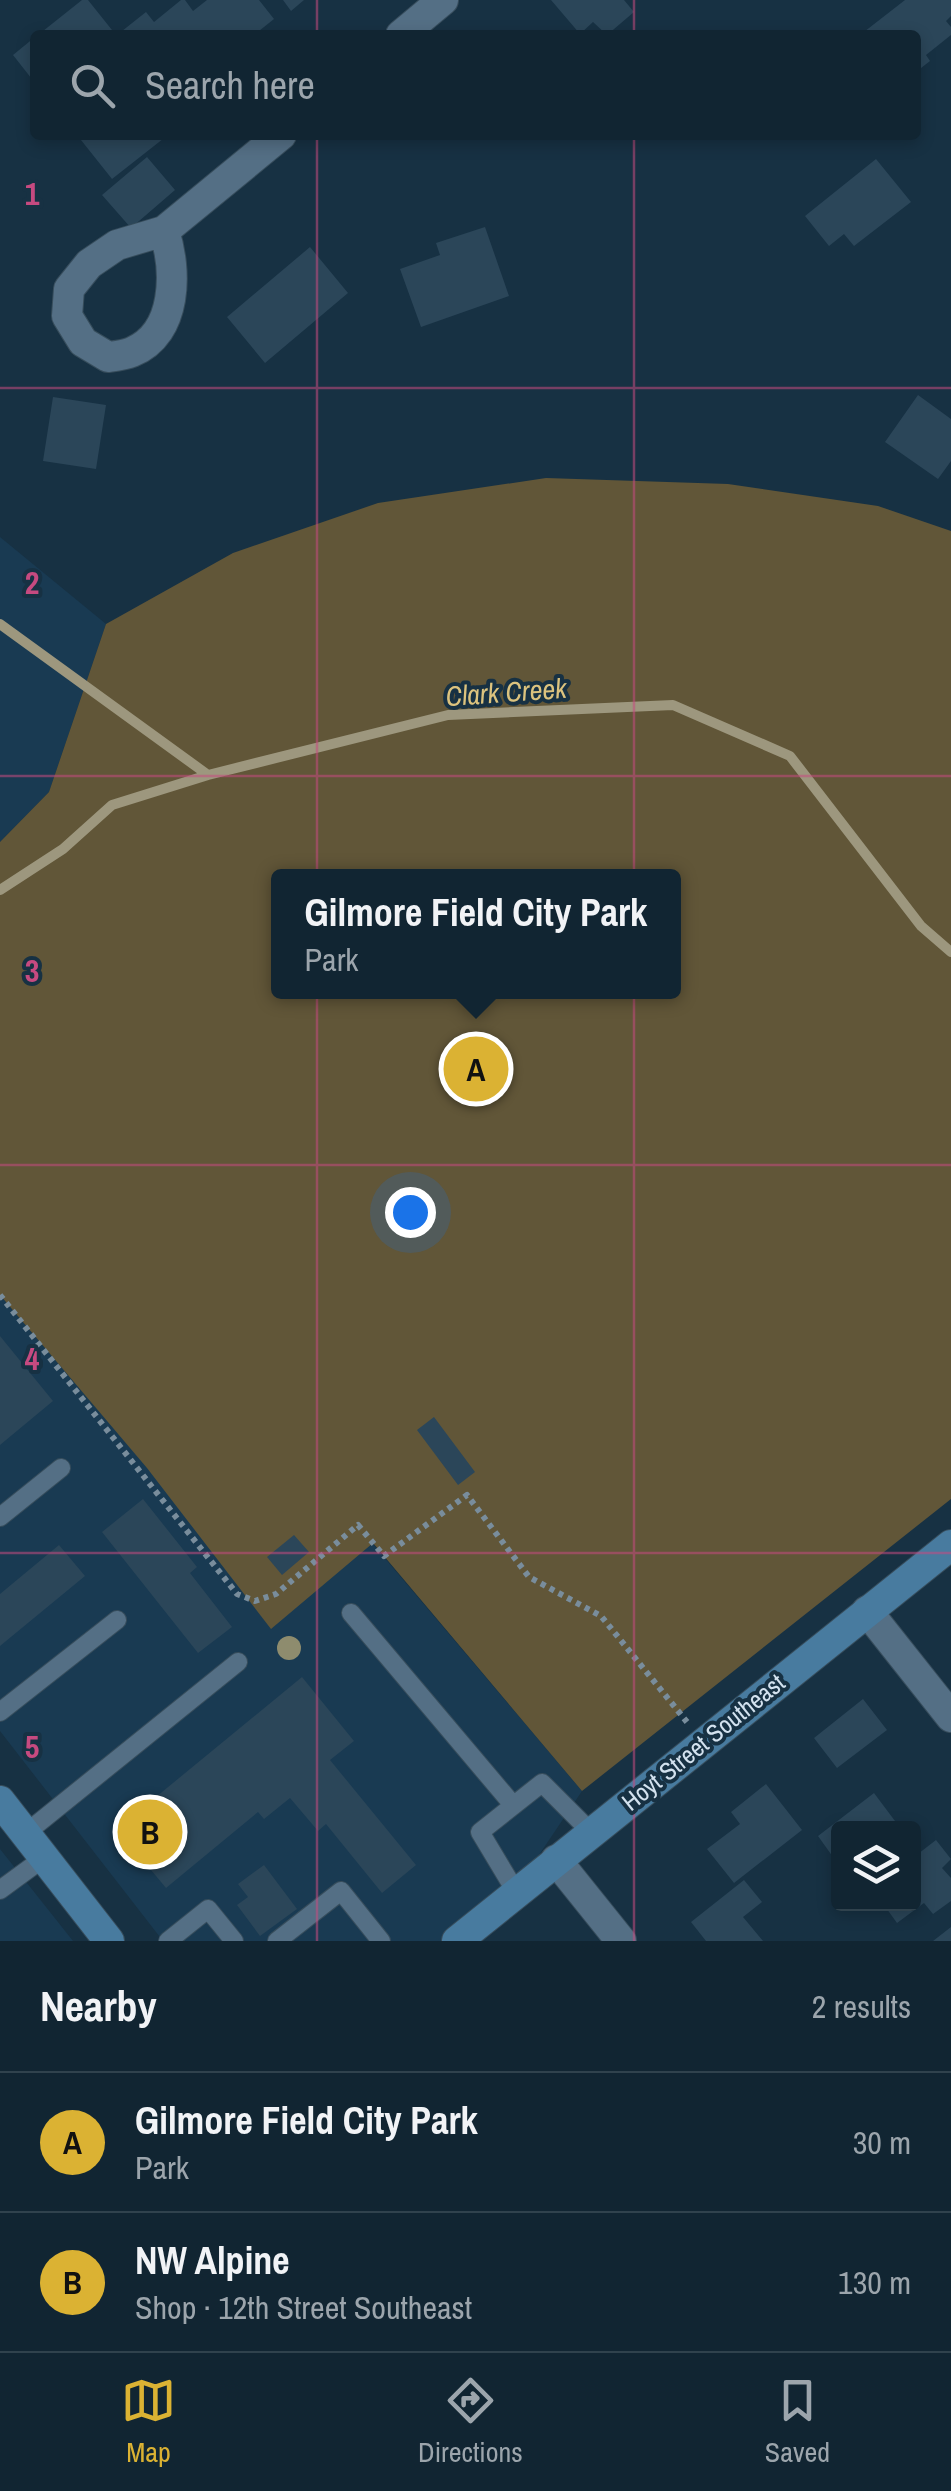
<!DOCTYPE html>
<html lang="en">
<head>
<meta charset="utf-8">
<style>
  :root { --surface:#112532; --page:#1e313e; --text:#f1f3f6; --muted:#9ca5ac; --line:#30424d; --accent:#dbb233 }
  body { margin:0; font-family:"Archivo Narrow",sans-serif; background:var(--page); color:var(--text) }
  .controls { position:absolute; right:30px; bottom:30px; display:grid; overflow:hidden; border-radius:10px; box-shadow:0 5px 15px #0003 }
  .controls button { width:90px; height:90px; display:grid; place-items:center; padding:0; border:0; border-bottom:2px solid var(--line); background:var(--surface); color:var(--text); font:50px sans-serif }
  .you { position:absolute; left:410px; top:1212px; width:35px; height:35px; margin:-25px; border:8px solid #fff; border-radius:50%; background:#1a73e8; box-shadow:0 0 0 15px #1a73e833 }
  .badge { display:grid; place-items:center; width:65px; height:65px; border-radius:50%; background:var(--accent); color:#111; font-size:32px; font-weight:700 }
  .pin { position:absolute; translate:-50% -50%; border:5px solid #fff; box-shadow:0 2px 10px #0006 }
  .popup { position:absolute; left:271px; top:869px; width:410px; height:130px; box-sizing:border-box; display:grid; place-content:center; border-radius:10px; background:var(--surface); filter:drop-shadow(0 2px 8px #0005); font-size:32px; white-space:nowrap; color:var(--muted) }
  .popup b { font-size:38px; color:var(--text) }
  .popup::after { content:''; position:absolute; left:50%; top:100%; margin-left:-20px; border:20px solid transparent; border-top-color:var(--surface) }
  .list { margin:0; padding:0; list-style:none }
  h2 { display:flex; justify-content:space-between; align-items:center; height:130px; margin:0; padding:0 40px; font-size:42px }
  h2 small { font-size:32px; font-weight:400; color:var(--muted) }
  .list li { display:grid; grid-template-columns:65px 1fr auto; gap:30px; align-items:center; box-sizing:border-box; height:140px; padding:0 40px; border-top:2px solid var(--line) }
  .list b { display:block; font-size:38px; white-space:nowrap }
  .list p { margin:0; font-size:32px; white-space:nowrap; color:var(--muted) }
  .list em { font-size:32px; font-style:normal; color:var(--muted) }
  .icon { flex:none; width:55px; height:55px; fill:none; stroke:currentColor; stroke-width:2; stroke-linecap:round; stroke-linejoin:round }
  .map { position:relative; flex:none; width:951px; height:1941px; overflow:hidden }
  .search { position:absolute; background:var(--surface); box-shadow:0 5px 15px #0003; left:30px; right:30px; top:30px; height:110px; display:flex; align-items:center; gap:25px; box-sizing:border-box; padding:0 35px; border-radius:10px; color:var(--muted); font-size:38px }
  .sheet { height:410px; background:var(--surface) }
  nav { display:flex; justify-content:space-around; align-items:center; box-sizing:border-box; height:140px; border-top:2px solid var(--line); background:var(--surface); font-size:28px; color:var(--muted) }
  nav a { display:grid; justify-items:center; gap:5px }
  nav .on { color:var(--accent) }
  .map>svg:first-child { display:block }
  .built { fill:#193a52 }
  .green { fill:#615638; fill-rule:evenodd }
  .lines { fill:none; stroke-linecap:round; stroke-linejoin:round }
  .stream { stroke:#9d977e; stroke-width:10 }
  .building { fill:#2b4659 }
  .lane-casing { stroke:#374d5c; stroke-width:20 }
  .street-casing { stroke:#374d5c; stroke-width:32 }
  .secondary-casing { stroke:#374d5c; stroke-width:32 }
  .path { stroke:#798d9c; stroke-width:6; stroke-dasharray:5 5; stroke-linecap:butt }
  .lane { stroke:#546f85; stroke-width:18 }
  .street { stroke:#546f85; stroke-width:30 }
  .secondary { stroke:#487b9f; stroke-width:30 }
  .tree { fill:#8e8c6e }
  .grid { fill:none; stroke:#c64a80; stroke-width:2.5; stroke-opacity:0.55 }
  .labels { text-anchor:middle; dominant-baseline:central; stroke-width:8; stroke-linejoin:round; paint-order:stroke }
  .street-label { font-size:25px; fill:#d3e2ef; stroke:#173143 }
  .water-label { font-size:28px; font-style:italic; fill:#dcc37e; stroke:#173143 }
  .grid-label { font-size:32px; text-anchor:middle; font-weight:bold; fill:#c64a80; stroke:#173143; stroke-width:8; stroke-linejoin:round; paint-order:stroke }
</style>
</head>
<body>
<div class="map">
<svg width="951" height="1941" viewBox="0 0 951 1941">
  <rect width="100%" height="100%" fill="#173143"/>
  <!-- built -->
  <path class="built" d="M0,537l106,87 -57,168 -49,50z
    M0,1295l148,173 123,160 101,-85 210,248 -101,150h-318l-163,-210z
    M0,1849l73,92h-73z"/>
  <!-- green -->
  <path class="green" d="M546,478l182,6 150,22 73,25v968l-369,292 -209,-248 -102,86 -124,-161 -147,-173v-453l49,-50 57,-168 127,-71 145,-50zM278,876h396v116h-396z"/>
  <g class="lines">
    <!-- stream -->
    <path class="stream" d="M0,624l208,151
      M0,890l63,-41 49,-44 96,-30 240,-60 225,-10 117,51 131,170 30,26"/>
  </g>
  <!-- building -->
  <path class="building" d="M82,0h6l28,35h-78z
    M181,0h4l8,11 14,-11h52l15,19 -20,16h-137l29,-23 8,10z
    M283,0h21l-13,11z
    M551,0h73l10,12 -27,23 -14,-13 -13,12z
    M905,0h46v16l-5,5 5,6v8l-25,20 4,6 -14,11v-37h-56z
    M35,37v46l-22,-28z
    M77,135h91l-56,44z
    M147,157l28,33 -44,38 -29,-33z
    M876,159l35,43 -57,44 -10,-12 -15,12 -24,-30z
    M485,227l24,69 -88,31 -21,-58 40,-14 -4,-12z
    M310,247l38,46 -83,70 -38,-46z
    M918,395l33,24v42l-13,18 -53,-37z
    M53,397l53,8 -10,64 -53,-8z
    M0,1336l53,65 -53,44z
    M434,1417l41,55 -17,13 -41,-55z
    M143,1499l54,68 -7,6 42,54 -34,26 -96,-121z
    M294,1535l15,17 -27,23 -15,-18z
    M59,1545l26,31 -85,70v-52z
    M302,1677l52,64 -24,19 86,105 -34,28 -56,-69 -8,7 -28,-33 -26,21 -6,-7 -92,76 -49,-59z
    M863,1699l24,31 -50,38 -23,-30z
    M766,1784l36,46 -68,53 -27,-34 33,-25 -9,-12z
    M874,1793l21,28 -9,7h-48v36l-20,-28z
    M936,1840l15,19 -9,9 9,10v23l-18,13 -9,-11 -27,20 -13,-18 30,-1v-47z
    M264,1865l33,44 -37,27 -23,-31 11,-8 -10,-13z
    M744,1880l18,22 -19,15 20,24h-57l-15,-19z
    M951,1927v14h-18z"/>
  <g class="lines">
    <!-- lane casing -->
    <g class="lane-casing">
      <path id="lane" d="M0,1517l61,-49
        M351,1613l162,192
        M0,1712l117,-92
        M26,1833l212,-171
        M0,1890l45,-33
        M516,1892l-36,-60 62,-49 49,49
        M168,1941l40,-32 26,32
        M277,1941l64,-50 40,50"/>
    </g>
    <!-- street casing -->
    <g class="street-casing">
      <path id="street" d="M401,35l42,-35
        M164,231c13,39 14,102 -32,121 -7,3 -16,4 -24,5l-25,-15 -16,-26 2,-27 20,-25 28,-19 47,-14 117,-96
        M867,1611l84,106
        M556,1860l65,81"/>
    </g>
    <!-- secondary casing -->
    <g class="secondary-casing">
      <path id="secondary" d="M0,1801l109,140
        M457,1941l494,-396"/>
    </g>
    <!-- path -->
    <path class="path" d="M0,1295l237,299 18,7 21,-7 82,-69 26,31 83,-61 62,82 72,39 86,106"/>
    <!-- lane -->
    <use href="#lane" class="lane"/>
    <!-- street -->
    <use href="#street" class="street"/>
    <!-- secondary -->
    <use href="#secondary" class="secondary"/>
  </g>
  <!-- trees -->
  <circle class="tree" cx="289" cy="1648" r="12"/>
  <!-- grid -->
  <path class="grid" d="M317,0v35M634,0v35M317,135v1806M634,135v1806M0,388h951M0,776h951M0,1165h951M0,1553h951"/>
  <g class="labels">
    <!-- street labels -->
    <g class="street-label">
      <text transform="translate(703 1742) rotate(-39)">Hoyt Street Southeast</text>
    </g>
    <!-- water labels -->
    <g class="water-label">
      <text transform="translate(506 692) rotate(-4)">Clark Creek</text>
    </g>
  </g>
  <g class="grid-label">
    <text x="32" y="205">1</text>
    <text x="32" y="594">2</text>
    <text x="32" y="982">3</text>
    <text x="32" y="1370">4</text>
    <text x="32" y="1758">5</text>
  </g>
</svg>
<div class="controls">
<button><svg class="icon" aria-label="layers" viewBox="0 0 24 24"><path d="M12 4l9 5-9 5-9-5zM3 14l9 5 9-5"/></svg></button>
</div>
<div class="you"></div>
<div class="pin badge" style="left:476px;top:1069px">A</div>
<div class="popup"><b>Gilmore Field City Park</b>Park</div>
<div class="pin badge" style="left:150px;top:1832px">B</div>
<div class="search"><svg class="icon" aria-label="search" viewBox="0 0 24 24"><circle cx="10" cy="10" r="6"/><path d="M15 15l6 6"/></svg>Search here</div>
</div>
<section class="sheet">
<h2>Nearby<small>2 results</small></h2>
<ul class="list">
<li><span class="badge">A</span><div><b>Gilmore Field City Park</b><p>Park</p></div><em>30 m</em></li>
<li><span class="badge">B</span><div><b>NW Alpine</b><p>Shop · 12th Street Southeast</p></div><em>130 m</em></li>
</ul>
</section>
<nav>
<a class="on"><svg class="icon" aria-label="map" viewBox="0 0 24 24"><path d="M3 6l6-2 6 2 6-2v14l-6 2-6-2-6 2zM9 4v14M15 6v14"/></svg>Map</a>
<a><svg class="icon" aria-label="directions" viewBox="0 0 24 24"><path d="M12 3l9 9-9 9-9-9zM9 14v-3h6M13 9l2 2-2 2"/></svg>Directions</a>
<a><svg class="icon" aria-label="saved" viewBox="0 0 24 24"><path d="M7 4h10v16l-5-4-5 4z"/></svg>Saved</a>
</nav>
</body>
</html>
